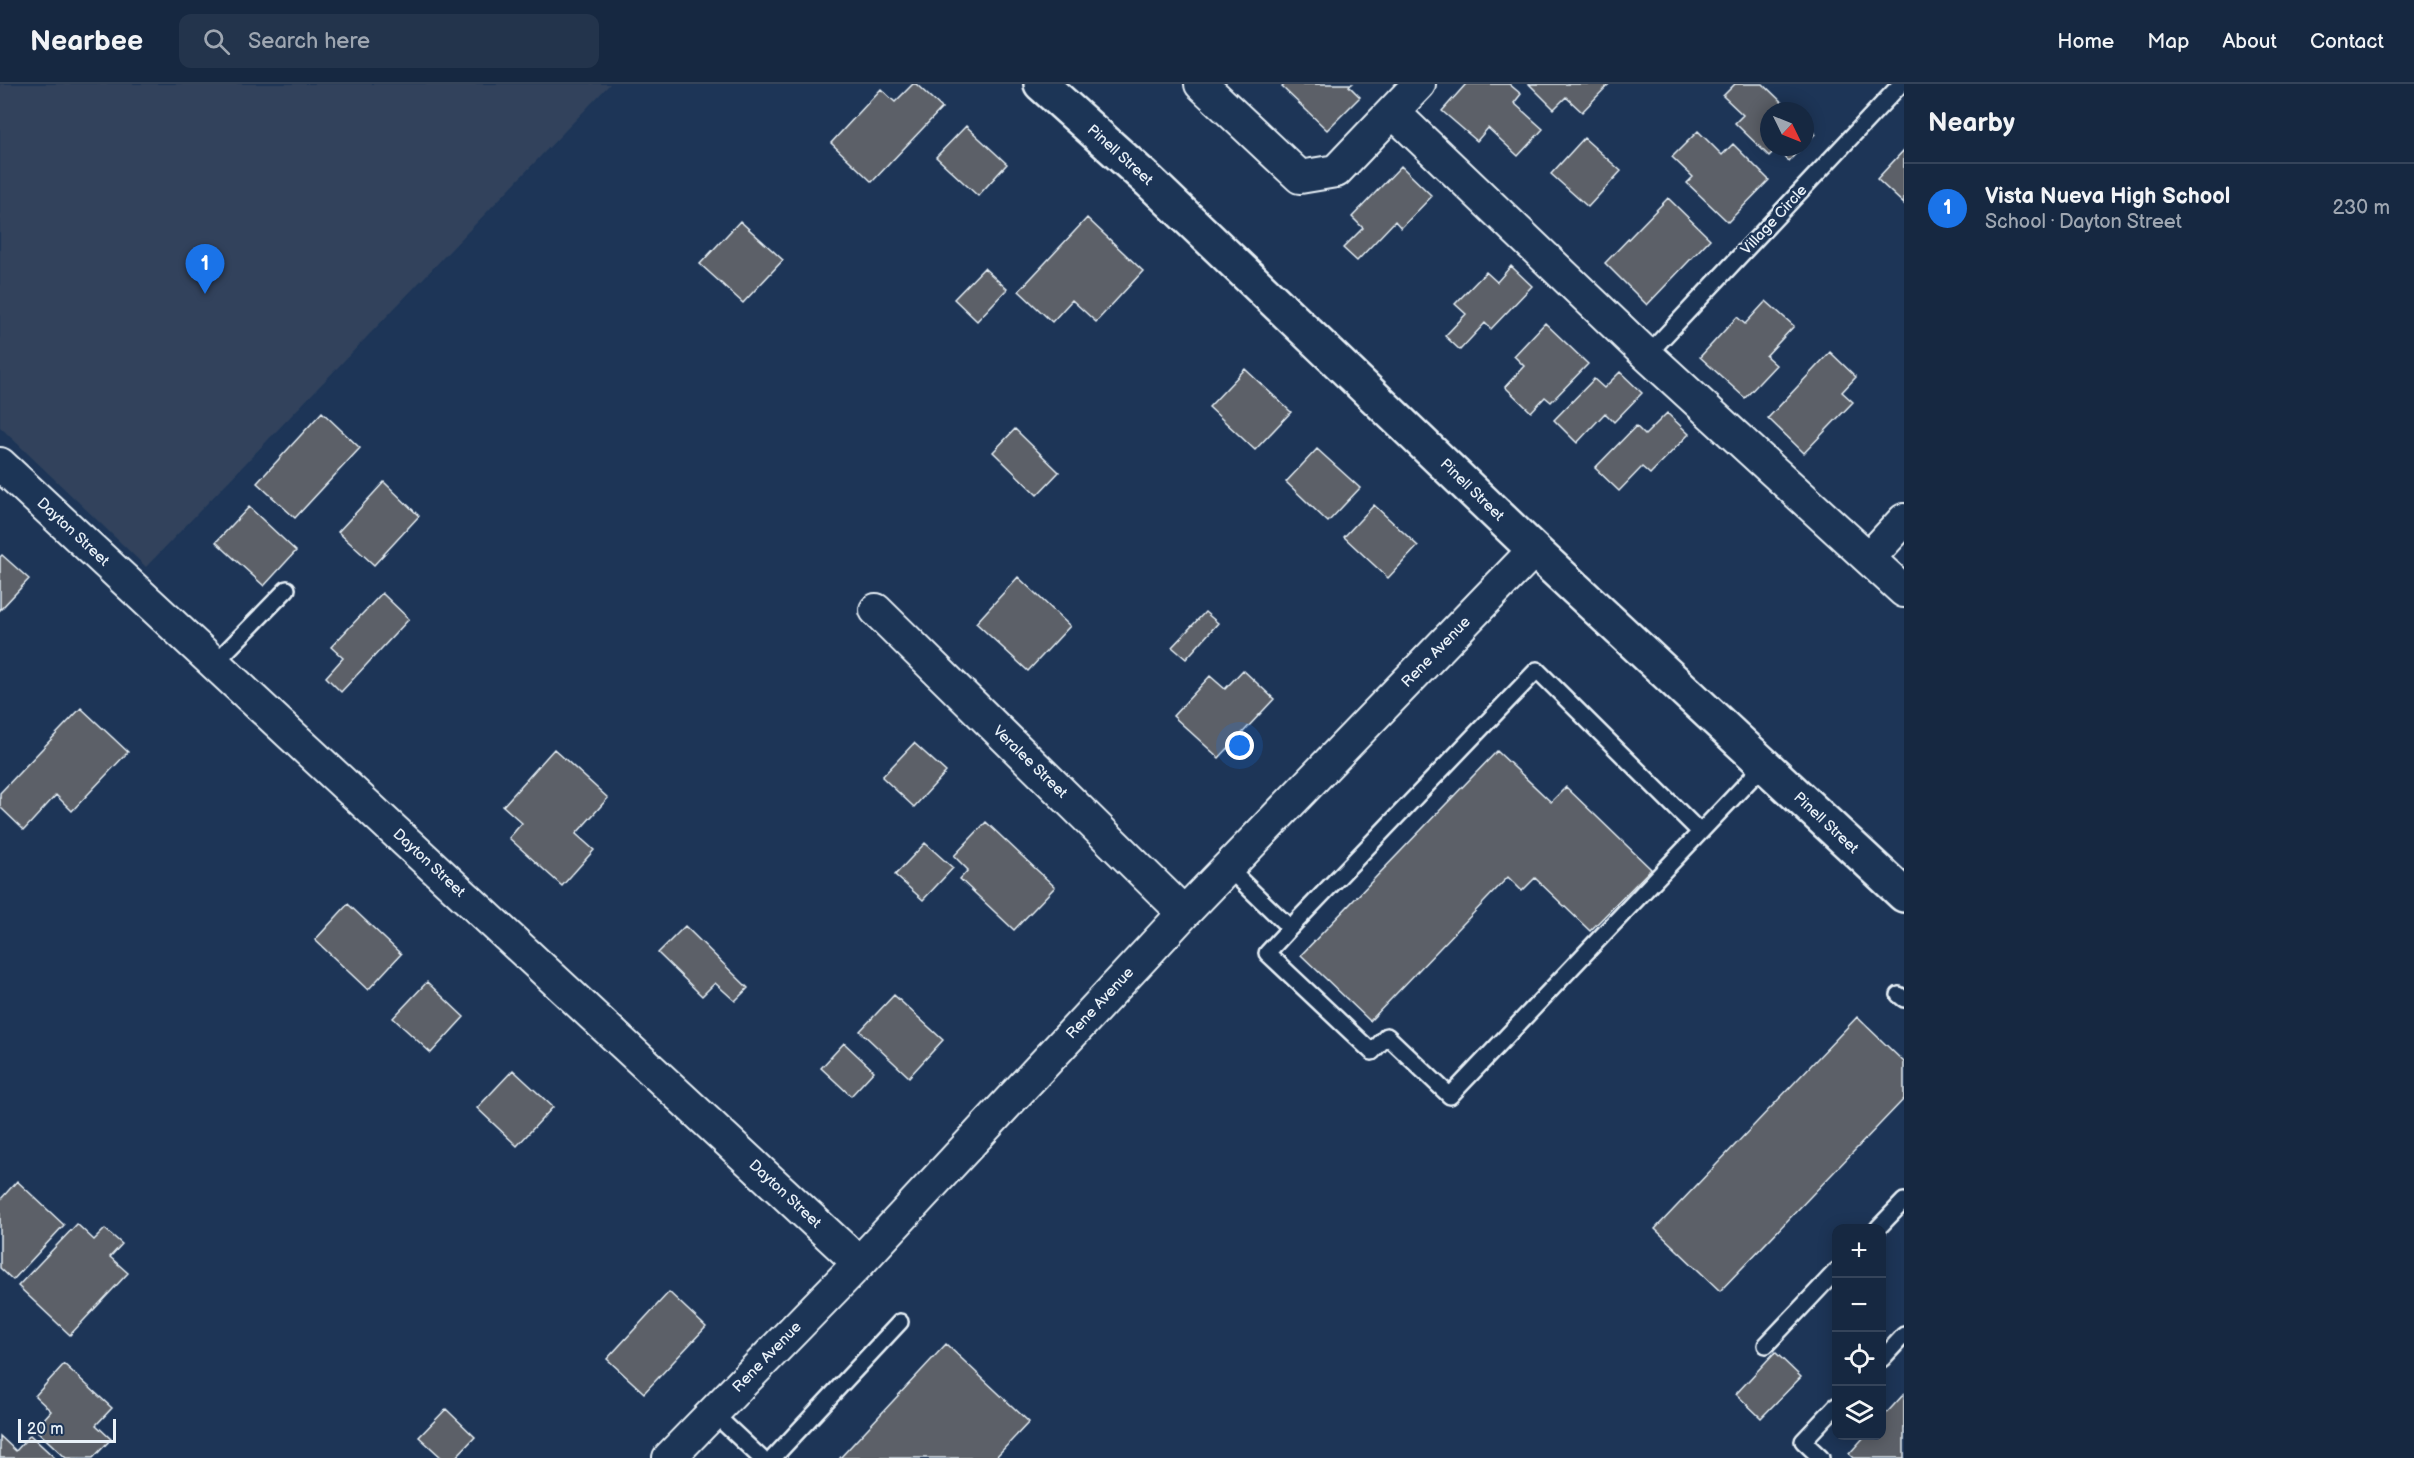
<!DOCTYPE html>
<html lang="en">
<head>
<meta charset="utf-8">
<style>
  :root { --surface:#162841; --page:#23344c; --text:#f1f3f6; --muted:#9ea6b1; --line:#35445a; --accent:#1a73e8 }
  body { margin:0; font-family:"Balsamiq Sans",sans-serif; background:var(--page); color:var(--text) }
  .controls { position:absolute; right:18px; bottom:18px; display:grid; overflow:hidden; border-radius:12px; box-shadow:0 3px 15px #0003 }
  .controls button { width:54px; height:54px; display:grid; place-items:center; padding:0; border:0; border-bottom:2px solid var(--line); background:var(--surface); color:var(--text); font:30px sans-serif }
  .compass { position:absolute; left:1760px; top:18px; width:54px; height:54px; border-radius:50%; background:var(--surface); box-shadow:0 3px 15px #0003; rotate:133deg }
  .scale { position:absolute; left:18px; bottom:15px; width:98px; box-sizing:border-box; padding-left:6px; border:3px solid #e8f1f8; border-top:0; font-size:16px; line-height:21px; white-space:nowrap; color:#e8f1f8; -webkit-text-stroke:4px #1d3557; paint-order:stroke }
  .you { position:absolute; left:1240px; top:662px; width:21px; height:21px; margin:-15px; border:4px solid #fff; border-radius:50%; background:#1a73e8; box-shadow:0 0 0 9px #1a73e833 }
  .badge { display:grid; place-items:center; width:39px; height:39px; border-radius:50%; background:var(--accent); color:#fff; font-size:20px; font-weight:700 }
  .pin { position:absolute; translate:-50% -50px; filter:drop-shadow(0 2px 3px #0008) }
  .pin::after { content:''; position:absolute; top:32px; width:21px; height:18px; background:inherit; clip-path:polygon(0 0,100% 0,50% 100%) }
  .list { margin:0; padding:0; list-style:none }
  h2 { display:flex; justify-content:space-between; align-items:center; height:78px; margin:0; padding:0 24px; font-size:26px }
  h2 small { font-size:20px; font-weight:400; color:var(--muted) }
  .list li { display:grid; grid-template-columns:39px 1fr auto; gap:18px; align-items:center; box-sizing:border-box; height:90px; padding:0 24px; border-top:2px solid var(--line) }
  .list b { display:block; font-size:22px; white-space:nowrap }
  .list p { margin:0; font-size:20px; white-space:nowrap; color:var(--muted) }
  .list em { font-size:20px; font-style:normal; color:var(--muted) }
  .icon { flex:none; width:33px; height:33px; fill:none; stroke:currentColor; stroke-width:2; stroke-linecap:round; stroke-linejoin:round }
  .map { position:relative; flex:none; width:1904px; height:1374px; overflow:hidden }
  header { display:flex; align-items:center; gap:36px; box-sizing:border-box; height:84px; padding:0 30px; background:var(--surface); border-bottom:2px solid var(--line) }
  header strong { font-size:28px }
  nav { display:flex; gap:33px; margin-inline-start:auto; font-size:21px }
  .search { width:420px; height:54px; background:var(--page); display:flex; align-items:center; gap:15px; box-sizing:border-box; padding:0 21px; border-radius:12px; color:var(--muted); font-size:22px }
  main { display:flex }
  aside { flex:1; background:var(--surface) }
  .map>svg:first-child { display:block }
  .built { fill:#30425c }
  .building { fill:#5c6167; stroke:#e8f1f8; stroke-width:1.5 }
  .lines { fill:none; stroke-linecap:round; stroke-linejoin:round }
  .service-casing { stroke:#e8f1f8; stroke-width:20 }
  .minor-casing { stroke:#e8f1f8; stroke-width:36 }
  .tertiary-casing { stroke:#e8f1f8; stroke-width:38 }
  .service { stroke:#1d3557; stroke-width:15 }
  .minor { stroke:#1d3557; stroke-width:32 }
  .tertiary { stroke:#1d3557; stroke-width:33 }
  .labels { text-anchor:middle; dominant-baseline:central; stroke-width:5; stroke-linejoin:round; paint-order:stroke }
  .street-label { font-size:15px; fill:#e8f1f8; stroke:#1d3557 }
</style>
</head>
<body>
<header>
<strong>Nearbee</strong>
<div class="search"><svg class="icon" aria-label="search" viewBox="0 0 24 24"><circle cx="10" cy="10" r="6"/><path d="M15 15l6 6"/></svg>Search here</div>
<nav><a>Home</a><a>Map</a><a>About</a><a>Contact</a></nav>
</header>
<main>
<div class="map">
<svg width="1904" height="1374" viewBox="0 0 1904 1374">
  <rect width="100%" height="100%" fill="#1d3557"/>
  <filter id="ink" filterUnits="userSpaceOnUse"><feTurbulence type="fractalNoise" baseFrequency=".0167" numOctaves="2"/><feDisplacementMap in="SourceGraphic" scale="12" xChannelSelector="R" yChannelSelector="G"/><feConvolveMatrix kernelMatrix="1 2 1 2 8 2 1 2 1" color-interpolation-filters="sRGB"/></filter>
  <g filter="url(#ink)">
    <!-- built -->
    <path class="built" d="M0,0h610l-464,483 -146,-140z"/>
    <!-- building -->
    <path class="building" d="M913,0h3l26,24 -70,74 -41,-39 50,-54 14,13z
      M1285,0h67l-3,2 11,11 -33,33 -45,-43z
      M1466,0h43l12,10 -7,9 29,26 -25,27 -30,-28 -11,13 -35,-30z
      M1529,0h80l-27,28 -16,-15 -12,12z
      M1735,0h28l28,27h-22v36h33l-13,14 -13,-12 -7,7 -34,-33 8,-8 -20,-19z
      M1805,40l10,10 -10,10z
      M966,42l41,38 -29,32 -42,-39z
      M1698,47l24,24 11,-11 36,36 -41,42 -41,-39 6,-6 -21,-20z
      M1584,54l37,33 -33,36 -37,-33z
      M1904,66v54l-27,-25z
      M1401,82l31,30 -31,32 -6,-7 -38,40 -14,-13 20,-20 -11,-11z
      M1668,114l42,41 -63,66 -42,-42z
      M1087,134l56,53 -47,51 -24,-22 -20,22 -33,-31z
      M740,137l43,39 -40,43 -43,-39z
      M1511,182l21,20 -41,43 -6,-6 -25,27 -15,-14 21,-22 -11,-10 31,-32 11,10z
      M984,184l23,21 -30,32 -23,-22z
      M1766,217l28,25 -28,30 10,9 -31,33 -45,-41 37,-40 8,7z
      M1545,239l43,41 -37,38 -6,-5 -14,15 -26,-25 19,-21 -10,-10z
      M1830,268l26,25 -14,15 11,10 -49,51 -36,-35z
      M1245,285l46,43 -36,38 -46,-43z
      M1620,288l22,21 -28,29 -9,-9 -28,30 -23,-23 40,-41 10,9z
      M322,328l38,36 -65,70 -38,-35z
      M1667,329l22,21 -39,40 -8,-7 -23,24 -24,-23 41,-42 9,9z
      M1015,345l44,43 -22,23 -44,-43z
      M1317,365l43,39 -32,34 -42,-40z
      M384,398l35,34 -45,49 -36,-33z
      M1374,421l44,41 -30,32 -44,-41z
      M249,423l47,44 -32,35 -48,-44z
      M2,471l27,24 -29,31v-53z
      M1018,493l52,49 -42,45 -52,-48z
      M382,509l27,26 -68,73 -15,-15 17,-19 -12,-11z
      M1205,528l13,11 -32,36 -14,-12z
      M1243,586l31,29 -55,59 -46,-42 37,-40 15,13z
      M81,624l47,44 -56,59 -16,-16 -32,35 -24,-23v-14z
      M914,659l32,29 -32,35 -32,-30z
      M554,665l54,49 -32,36 18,16 -32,36 -53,-48 13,-15 -19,-17z
      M1497,667l54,51 15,-15 85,82 -61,62 -55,-53 -13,13 -14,-14 -138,144 -69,-66z
      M986,738l69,65 -41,43 -54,-51 8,-9 -14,-14z
      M925,759l28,25 -30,32 -28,-25z
      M348,820l53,50 -33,36 -53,-50z
      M685,842l63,62 -13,13 -20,-18 -13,13 -44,-43z
      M427,898l37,35 -33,36 -38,-35z
      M894,911l49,45 -34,37 -49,-46z
      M1857,933l47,45v37l-184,192 -65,-62z
      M844,959l30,28 -23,25 -30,-28z
      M513,986l40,37 -36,39 -40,-38z
      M17,1097l47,44 -51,55 -13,-12v-68z
      M77,1140l17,16 11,-11 17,15 -12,13 18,16 -58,62 -52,-49z
      M669,1208l37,35 -62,66 -37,-34z
      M946,1260l83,78 -34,36h-155z
      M1775,1268l26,25 -40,41 -25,-24z
      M64,1280l48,44 -16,17 15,14 -18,19h-27l-31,-29 16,-18 -16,-15z
      M1904,1310v64h-51l-4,-4 16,-18h17v-18z
      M446,1325l29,28 -20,21h-13l-23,-21z
      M30,1351l25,23h-55v-22l16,15z"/>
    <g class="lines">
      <!-- service casing -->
      <g class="service-casing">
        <path id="service" d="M1647,271l254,-271
          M214,580l73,-75
          M1228,784l62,60 -23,25 105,99 15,-16 63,60 314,-331
          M1290,844l247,-258 163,162
          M1899,911l5,4
          M1878,1144l26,-27
          M1766,1261l70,-74
          M1882,1275l22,-24
          M712,1328l49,46
          M773,1374l127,-136
          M1821,1374l-18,-17 33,-35"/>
      </g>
      <!-- minor casing -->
      <g class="minor-casing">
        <path id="minor" d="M1201,0l99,93 36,-6 83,-87
          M1393,28l254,243 257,236
          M0,380l859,799
          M1869,474l35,-38
          M876,526l308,303
          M669,1374l190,-195 325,-350 350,-363"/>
      </g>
      <!-- tertiary casing -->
      <g class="tertiary-casing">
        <path id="tertiary" d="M1041,0l109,98 384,368 370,345"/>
      </g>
      <!-- service -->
      <use href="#service" class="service"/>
      <!-- minor -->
      <use href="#minor" class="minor"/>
      <!-- tertiary -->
      <use href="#tertiary" class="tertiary"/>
    </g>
  </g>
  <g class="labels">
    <!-- street labels -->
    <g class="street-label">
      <text transform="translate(1120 71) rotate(42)">Pinell Street</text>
      <text transform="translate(1774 136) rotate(-47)">Village Circle</text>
      <text transform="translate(1472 406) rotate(44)">Pinell Street</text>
      <text transform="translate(73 448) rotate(43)">Dayton Street</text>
      <text transform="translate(1436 568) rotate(-46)">Rene Avenue</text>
      <text transform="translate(1030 678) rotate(44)">Veralee Street</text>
      <text transform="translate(1826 739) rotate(43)">Pinell Street</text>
      <text transform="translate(429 779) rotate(43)">Dayton Street</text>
      <text transform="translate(1100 919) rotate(-47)">Rene Avenue</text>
      <text transform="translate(785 1110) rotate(43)">Dayton Street</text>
      <text transform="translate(767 1273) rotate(-46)">Rene Avenue</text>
    </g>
  </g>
</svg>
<div class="controls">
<button>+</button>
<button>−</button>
<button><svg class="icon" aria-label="locate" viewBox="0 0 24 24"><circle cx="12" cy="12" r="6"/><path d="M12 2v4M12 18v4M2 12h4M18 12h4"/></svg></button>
<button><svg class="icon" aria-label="layers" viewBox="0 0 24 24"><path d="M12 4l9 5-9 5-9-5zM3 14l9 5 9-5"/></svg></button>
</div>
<svg class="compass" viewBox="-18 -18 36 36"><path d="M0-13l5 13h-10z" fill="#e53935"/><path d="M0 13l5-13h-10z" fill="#9ea6b1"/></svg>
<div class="scale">20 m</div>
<div class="you"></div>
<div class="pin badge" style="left:205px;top:210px">1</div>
</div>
<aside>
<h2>Nearby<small></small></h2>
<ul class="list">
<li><span class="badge">1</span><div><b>Vista Nueva High School</b><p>School · Dayton Street</p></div><em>230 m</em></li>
</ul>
</aside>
</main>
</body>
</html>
